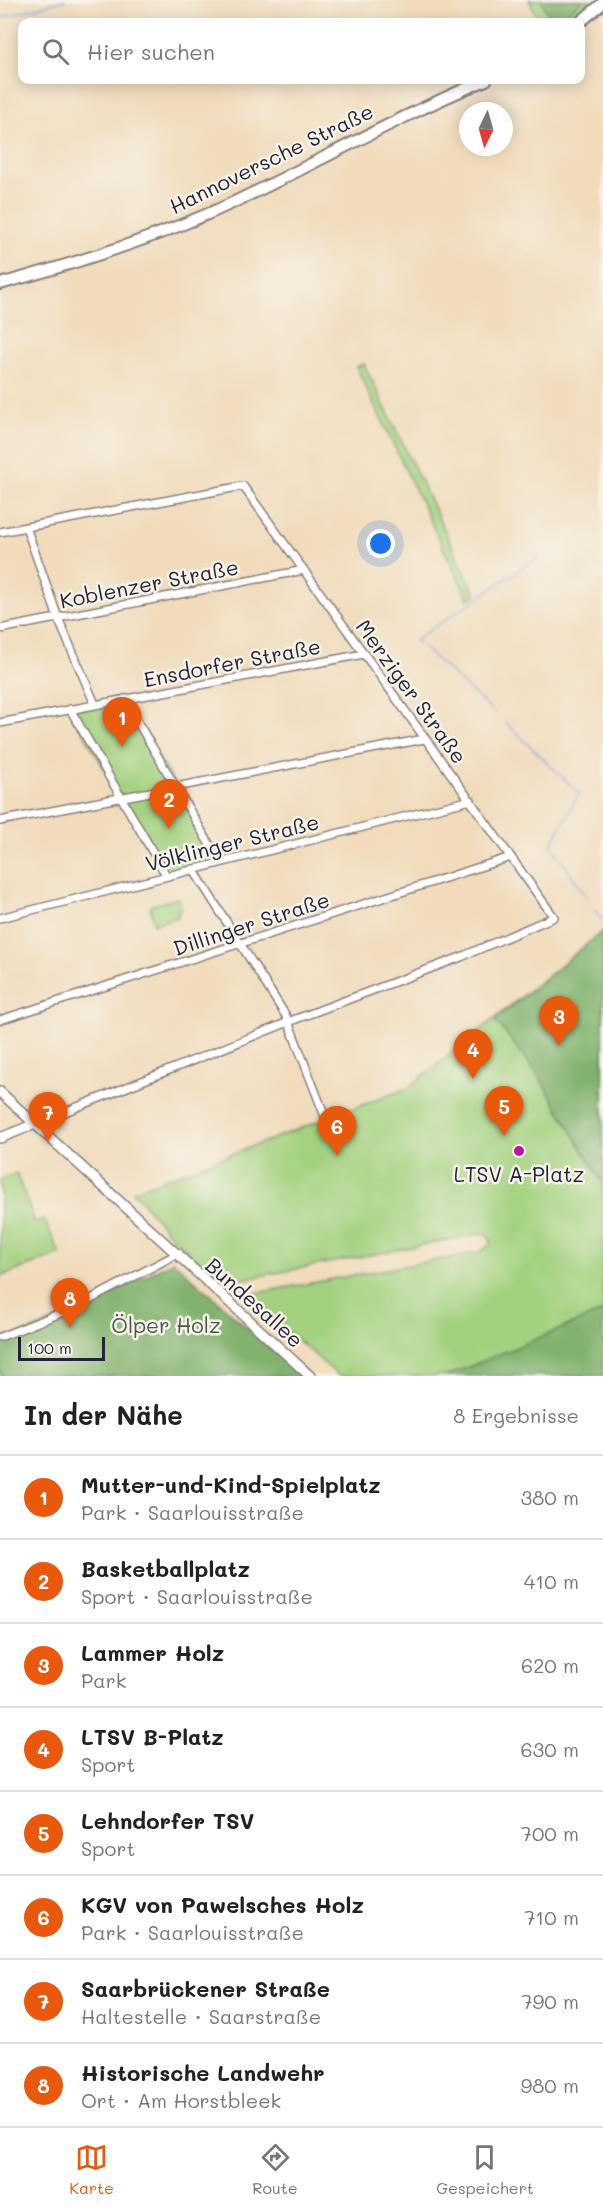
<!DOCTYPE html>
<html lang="de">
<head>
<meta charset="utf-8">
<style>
  :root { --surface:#fff; --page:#f2f2f2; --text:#222; --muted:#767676; --line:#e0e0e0; --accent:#ea580c }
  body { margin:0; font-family:Mali,sans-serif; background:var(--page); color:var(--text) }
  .compass { position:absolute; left:459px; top:102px; width:54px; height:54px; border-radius:50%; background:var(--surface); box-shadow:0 3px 15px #0003; rotate:185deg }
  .scale { position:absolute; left:18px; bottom:15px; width:87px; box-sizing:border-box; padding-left:6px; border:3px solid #22223b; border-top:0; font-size:16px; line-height:21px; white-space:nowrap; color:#22223b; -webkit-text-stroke:4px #f7f3e8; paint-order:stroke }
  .you { position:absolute; left:381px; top:544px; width:21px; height:21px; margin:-15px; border:4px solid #fff; border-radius:50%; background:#1a73e8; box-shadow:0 0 0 9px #1a73e833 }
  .badge { display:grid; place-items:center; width:39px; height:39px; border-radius:50%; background:var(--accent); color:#fff; font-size:20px; font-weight:700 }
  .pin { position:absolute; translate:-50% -50px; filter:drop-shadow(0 2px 3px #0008) }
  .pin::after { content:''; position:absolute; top:32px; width:21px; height:18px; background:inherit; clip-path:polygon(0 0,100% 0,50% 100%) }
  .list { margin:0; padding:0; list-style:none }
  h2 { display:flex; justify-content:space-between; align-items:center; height:78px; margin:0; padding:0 24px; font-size:26px }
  h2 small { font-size:20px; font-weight:400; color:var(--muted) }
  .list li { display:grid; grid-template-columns:39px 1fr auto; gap:18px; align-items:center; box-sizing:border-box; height:84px; padding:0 24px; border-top:2px solid var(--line) }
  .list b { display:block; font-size:22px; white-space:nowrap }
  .list p { margin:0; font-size:20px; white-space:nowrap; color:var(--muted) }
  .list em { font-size:20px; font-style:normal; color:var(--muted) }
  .icon { flex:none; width:33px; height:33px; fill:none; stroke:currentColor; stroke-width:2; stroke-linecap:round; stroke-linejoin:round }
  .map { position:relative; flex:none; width:603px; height:1376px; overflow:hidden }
  .search { position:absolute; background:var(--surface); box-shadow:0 3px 15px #0003; left:18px; right:18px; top:18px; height:66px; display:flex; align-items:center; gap:15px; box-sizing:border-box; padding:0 21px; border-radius:12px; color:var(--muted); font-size:22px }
  .sheet { height:750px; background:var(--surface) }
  nav { display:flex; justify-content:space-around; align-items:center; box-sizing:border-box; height:84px; border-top:2px solid var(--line); background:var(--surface); font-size:16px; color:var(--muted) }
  nav a { display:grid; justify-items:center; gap:3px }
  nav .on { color:var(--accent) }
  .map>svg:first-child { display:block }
  .green { fill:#a3d17f; stroke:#627a5d; stroke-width:1.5 }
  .forest { fill:#82b36e; stroke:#526a54; stroke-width:1.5 }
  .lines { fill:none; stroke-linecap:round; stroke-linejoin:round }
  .stream { stroke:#74a7e0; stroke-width:1.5 }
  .street-casing { stroke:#8a7e7b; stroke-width:10 }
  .secondary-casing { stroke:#8a7e7b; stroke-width:12 }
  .primary-casing { stroke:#8a7e7b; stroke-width:14 }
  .street { stroke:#fff; stroke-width:7 }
  .secondary { stroke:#fff; stroke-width:9 }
  .primary { stroke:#fff; stroke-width:10 }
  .poi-dot { fill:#b5179e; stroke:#f7f3e8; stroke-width:2 }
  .labels { text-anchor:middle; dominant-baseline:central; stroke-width:5; stroke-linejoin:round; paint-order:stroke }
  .street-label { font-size:21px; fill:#22223b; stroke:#f7f3e8 }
  .poi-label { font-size:21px; fill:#22223b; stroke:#f7f3e8 }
  .park-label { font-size:21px; fill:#49574f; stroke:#f7f3e8 }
</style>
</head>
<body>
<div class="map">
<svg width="603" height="1376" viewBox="0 0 603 1376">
  <rect width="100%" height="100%" fill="#f7f3e8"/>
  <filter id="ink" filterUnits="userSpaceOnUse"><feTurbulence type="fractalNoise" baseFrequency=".0167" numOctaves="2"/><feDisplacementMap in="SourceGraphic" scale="12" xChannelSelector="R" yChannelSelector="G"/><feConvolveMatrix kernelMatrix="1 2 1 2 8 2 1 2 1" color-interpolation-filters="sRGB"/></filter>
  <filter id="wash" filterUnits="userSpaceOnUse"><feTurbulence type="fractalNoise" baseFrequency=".008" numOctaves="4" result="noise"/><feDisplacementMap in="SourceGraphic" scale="24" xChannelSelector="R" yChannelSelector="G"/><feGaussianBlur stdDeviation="1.35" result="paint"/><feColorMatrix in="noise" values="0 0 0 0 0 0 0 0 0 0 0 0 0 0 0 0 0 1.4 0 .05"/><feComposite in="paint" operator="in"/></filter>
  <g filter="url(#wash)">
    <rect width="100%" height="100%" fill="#f1dbbb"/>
    <!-- green -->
    <path class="green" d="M529,0h62l-27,22h-24z
      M364,364l112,231 -8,4 -112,-232z
      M124,699l96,163 -54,13 -96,-166z
      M178,898l4,11 -5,2 1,6 -24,7 -4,-18z
      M603,931v381l-156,64h-108l-93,-81 234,-43 12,-9 -6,-10 -263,50 -53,-48 -37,-44 275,-103z
      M16,1173l19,49 9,-3 16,35 -60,23v-97z"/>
    <!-- forest -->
    <path class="forest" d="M541,0h42l-27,22h-4z
      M603,931v253l-66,-111 -42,-53z
      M173,1261l128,115h-301v-34l78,-30z
      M603,1312v64h-156l142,-59z"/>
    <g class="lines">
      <!-- stream -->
      <path class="stream" d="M0,18l65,-18
        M495,713l-80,-73 125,-84
        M505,722l74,71 -28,52 37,54
        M595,910l8,11"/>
    </g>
  </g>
  <g filter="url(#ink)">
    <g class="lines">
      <!-- street casing -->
      <g class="street-casing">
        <path id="street" d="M26,527l32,91 37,86
          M0,532l243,-46 311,431 -93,40 -165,62 -261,105
          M0,629l304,-59
          M124,699l96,163
          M70,709l96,166
          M0,723l364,-69
          M0,821l424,-82
          M193,869l93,147 40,103
          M0,918l471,-118
          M0,1020l511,-163
          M0,1337l76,-30 103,-54"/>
      </g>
      <!-- secondary casing -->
      <g class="secondary-casing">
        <path id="secondary" d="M0,1092l310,284
          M0,1138l35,-14"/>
      </g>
      <!-- primary casing -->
      <g class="primary-casing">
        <path id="primary" d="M580,22l23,-19
          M0,284c77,-21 156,-46 228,-79 87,-41 169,-88 258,-125"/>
      </g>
      <!-- street -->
      <use href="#street" class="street"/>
      <!-- secondary -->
      <use href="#secondary" class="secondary"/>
      <!-- primary -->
      <use href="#primary" class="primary"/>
    </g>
  </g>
  <!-- markers -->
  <circle class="poi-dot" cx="519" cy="1151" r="6"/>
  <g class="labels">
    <!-- street labels -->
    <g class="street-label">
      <text transform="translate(271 158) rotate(-26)">Hannoversche Straße</text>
      <text transform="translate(149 583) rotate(-11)">Koblenzer Straße</text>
      <text transform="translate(232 662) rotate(-11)">Ensdorfer Straße</text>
      <text transform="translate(412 691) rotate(54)">Merziger Straße</text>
      <text transform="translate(232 842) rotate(-14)">Völklinger Straße</text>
      <text transform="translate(251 923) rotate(-18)">Dillinger Straße</text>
      <text transform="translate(255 1302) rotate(42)">Bundesallee</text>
    </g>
    <!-- poi labels -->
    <g class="poi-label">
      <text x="519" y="1173">LTSV A-Platz</text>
    </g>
    <!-- park labels -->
    <g class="park-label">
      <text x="166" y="1324">Ölper Holz</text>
    </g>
  </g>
</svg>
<svg class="compass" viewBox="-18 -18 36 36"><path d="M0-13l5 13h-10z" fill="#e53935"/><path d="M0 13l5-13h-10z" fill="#767676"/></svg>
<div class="scale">100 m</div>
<div class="you"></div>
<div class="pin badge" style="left:122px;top:747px">1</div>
<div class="pin badge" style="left:169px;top:829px">2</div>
<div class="pin badge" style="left:559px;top:1046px">3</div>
<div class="pin badge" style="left:473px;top:1079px">4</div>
<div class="pin badge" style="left:504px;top:1136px">5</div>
<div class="pin badge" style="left:337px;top:1156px">6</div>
<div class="pin badge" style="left:48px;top:1142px">7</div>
<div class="pin badge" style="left:70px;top:1328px">8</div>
<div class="search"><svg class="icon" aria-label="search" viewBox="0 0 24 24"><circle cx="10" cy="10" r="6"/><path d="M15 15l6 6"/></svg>Hier suchen</div>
</div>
<section class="sheet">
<h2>In der Nähe<small>8 Ergebnisse</small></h2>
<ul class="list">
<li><span class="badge">1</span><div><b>Mutter-und-Kind-Spielplatz</b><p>Park · Saarlouisstraße</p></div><em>380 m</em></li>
<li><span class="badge">2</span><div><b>Basketballplatz</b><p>Sport · Saarlouisstraße</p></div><em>410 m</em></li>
<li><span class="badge">3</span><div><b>Lammer Holz</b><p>Park</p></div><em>620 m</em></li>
<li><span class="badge">4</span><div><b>LTSV B-Platz</b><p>Sport</p></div><em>630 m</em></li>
<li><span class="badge">5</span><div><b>Lehndorfer TSV</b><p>Sport</p></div><em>700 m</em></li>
<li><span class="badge">6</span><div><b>KGV von Pawelsches Holz</b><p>Park · Saarlouisstraße</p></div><em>710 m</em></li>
<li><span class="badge">7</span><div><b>Saarbrückener Straße</b><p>Haltestelle · Saarstraße</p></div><em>790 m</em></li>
<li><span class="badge">8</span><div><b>Historische Landwehr</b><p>Ort · Am Horstbleek</p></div><em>980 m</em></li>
</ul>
</section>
<nav>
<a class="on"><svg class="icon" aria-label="map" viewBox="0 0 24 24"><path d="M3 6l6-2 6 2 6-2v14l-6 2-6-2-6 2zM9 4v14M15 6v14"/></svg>Karte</a>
<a><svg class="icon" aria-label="directions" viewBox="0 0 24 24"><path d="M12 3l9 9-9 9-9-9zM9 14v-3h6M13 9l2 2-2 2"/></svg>Route</a>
<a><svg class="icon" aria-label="saved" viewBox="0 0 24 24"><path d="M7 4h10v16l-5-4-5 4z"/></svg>Gespeichert</a>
</nav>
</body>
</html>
